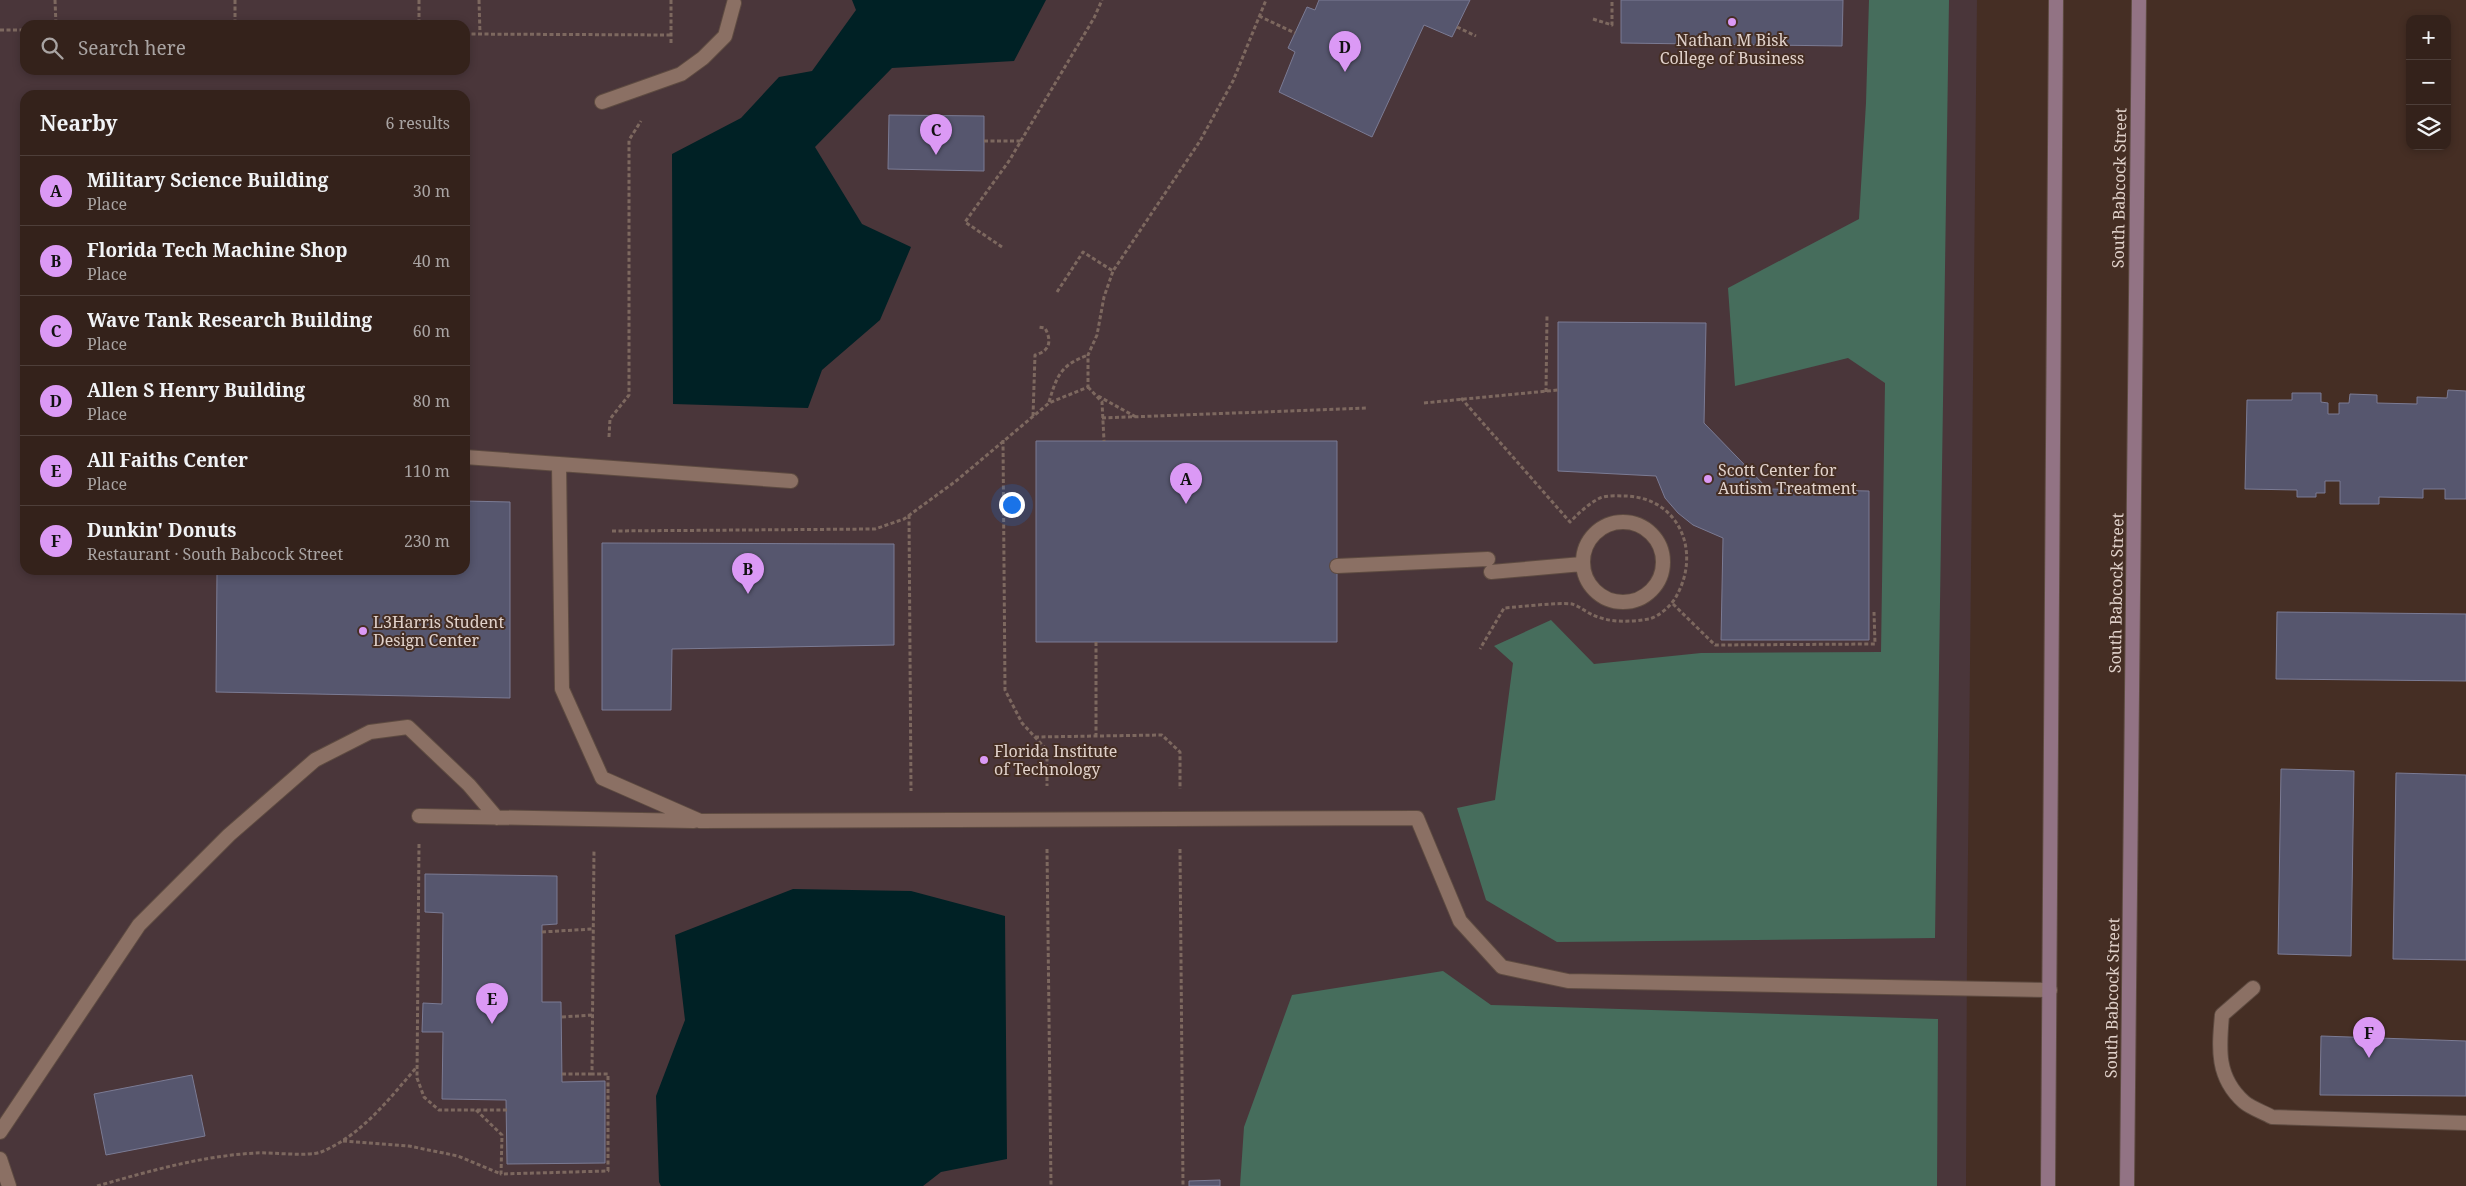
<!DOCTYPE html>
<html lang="en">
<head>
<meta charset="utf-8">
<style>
  :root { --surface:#34221b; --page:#3c2a24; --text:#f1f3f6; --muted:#a9a4a3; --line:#4e3f3a; --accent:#db99f5 }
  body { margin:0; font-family:"Noto Serif",serif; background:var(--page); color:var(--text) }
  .controls { position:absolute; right:15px; top:15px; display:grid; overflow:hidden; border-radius:10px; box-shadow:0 2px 8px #0003 }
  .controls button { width:45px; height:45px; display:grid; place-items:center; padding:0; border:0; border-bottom:1px solid var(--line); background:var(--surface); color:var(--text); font:25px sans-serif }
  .you { position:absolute; left:1011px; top:504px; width:18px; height:18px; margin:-12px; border:4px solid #fff; border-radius:50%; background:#1a73e8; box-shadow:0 0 0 8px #1a73e833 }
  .badge { display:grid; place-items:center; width:32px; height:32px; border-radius:50%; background:var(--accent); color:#111; font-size:16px; font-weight:700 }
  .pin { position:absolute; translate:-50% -41px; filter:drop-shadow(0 1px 2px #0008) }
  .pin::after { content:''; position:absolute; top:26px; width:18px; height:15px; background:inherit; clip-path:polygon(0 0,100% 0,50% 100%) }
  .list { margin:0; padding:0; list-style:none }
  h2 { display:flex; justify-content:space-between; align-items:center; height:65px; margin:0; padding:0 20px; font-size:21px }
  h2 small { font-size:16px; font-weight:400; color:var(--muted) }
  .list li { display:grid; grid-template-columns:32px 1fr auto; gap:15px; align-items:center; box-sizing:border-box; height:70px; padding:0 20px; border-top:1px solid var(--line) }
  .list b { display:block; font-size:19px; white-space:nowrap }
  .list p { margin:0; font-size:16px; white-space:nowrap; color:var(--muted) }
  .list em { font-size:16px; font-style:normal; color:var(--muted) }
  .icon { flex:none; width:28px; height:28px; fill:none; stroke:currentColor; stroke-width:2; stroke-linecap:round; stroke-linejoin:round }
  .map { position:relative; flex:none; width:2466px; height:1186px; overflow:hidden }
  .search { position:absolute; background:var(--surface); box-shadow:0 2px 8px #0003; left:20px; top:20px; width:450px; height:55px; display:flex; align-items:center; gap:12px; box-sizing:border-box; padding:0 18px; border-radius:15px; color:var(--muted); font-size:19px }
  .panel { position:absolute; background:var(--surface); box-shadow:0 2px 8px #0003; left:20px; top:90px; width:450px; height:485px; border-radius:15px }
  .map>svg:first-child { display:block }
  .education { fill:#4a363a; fill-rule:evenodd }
  .forest { fill:#466d5c }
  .water { fill:#002125 }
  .building { fill:#56566e; stroke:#7b7b94 }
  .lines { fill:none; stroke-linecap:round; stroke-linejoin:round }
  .service-casing { stroke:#5e4b41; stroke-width:16 }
  .secondary-casing { stroke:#5e4b41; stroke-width:16 }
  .path { stroke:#7d685f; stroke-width:3; stroke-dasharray:4 2.5; stroke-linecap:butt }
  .service { stroke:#8b7064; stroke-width:14 }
  .secondary { stroke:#927384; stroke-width:14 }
  .poi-dot { fill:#db99f5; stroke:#452e24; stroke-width:2 }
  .labels { text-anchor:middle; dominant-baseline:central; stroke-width:4; stroke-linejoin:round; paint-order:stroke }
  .poi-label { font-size:16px; fill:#e1d2cb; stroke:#452e24; text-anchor:start }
  .street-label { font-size:16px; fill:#e1d2cb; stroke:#452e24 }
</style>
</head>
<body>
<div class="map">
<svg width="2466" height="1186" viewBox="0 0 2466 1186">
  <rect width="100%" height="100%" fill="#452e24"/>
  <!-- education -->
  <path class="education" d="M0,0h1977l-10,950 -1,236h-1966zM25,25h440v45h-440zM25,95h440v475h-440z"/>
  <!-- forest -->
  <path class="forest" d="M1869,0h80l-14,938 -378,4 -71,-42 -29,-92 38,-8 18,-137 -19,-17 57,-26 43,44 107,-11 180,-1 4,-269 -37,-25 -113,28 -7,-98 131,-69 7,-116z
    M1443,971l48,34 447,14 -1,167h-697l4,-59 48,-132z"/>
  <!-- water -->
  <path class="water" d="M852,0h194l-32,61 -122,7 -77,79 47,77 49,23 -31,73 -58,50 -14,38 -135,-4 -1,-250 69,-36 38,-41 33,-6 44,-61z
    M793,889l118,2 94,25 2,243 -66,13 -18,14h-262l-2,-4 -3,-86 29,-76 -10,-85z"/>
  <!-- building -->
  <path class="building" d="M1319,0h151l-18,37 -28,-12 -52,112 -93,-45 16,-40 -7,-4 19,-41 8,3z
    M1621,0h222l-1,46 -221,-3z
    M889,115l95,1v55l-96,-2z
    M1558,322l148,1 -2,100 64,66 101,2v149h-148l2,-102 -30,-13 -15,-12 -13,-15 -9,-22 -98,-5z
    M2448,390l18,1v108h-21v-10h-22v9l-44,-1v7h-39v-23h-15v12h-9v4h-19v-7l-52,-1 2,-89h45v-7h29v9l7,1v11h11v-11h10l1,-9 27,1v8l40,1v-7l30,1z
    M1036,441h301v201h-301z
    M465,501l45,1v196l-294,-6 1,-122h248z
    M602,543l292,1v101l-222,4 -1,61h-69z
    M2277,612l189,2v67l-190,-2z
    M2281,769l73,2 -3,185 -73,-2z
    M2396,773l70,2v185l-73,-1z
    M425,874l132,2v48l-15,1v77h19l1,80 43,-1v82l-98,1 -1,-64 -64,-1 1,-67h-21l1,-29 19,1 1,-91 -18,-1z
    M2321,1036l145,5v55l-146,-1z
    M192,1075l13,61 -99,19 -12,-61z
    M1220,1180v6h-31v-5z"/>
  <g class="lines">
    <!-- service casing -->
    <g class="service-casing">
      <path id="service" d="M602,102l79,-28 22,-16 22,-22 9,-33
        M465,457l326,24
        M559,464l3,225 40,89 98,43 717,-3 43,103 42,46 66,14 482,9
        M1583 562a40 40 0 1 1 80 0a40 40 0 1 1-80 0Z
        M1337,566l151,-7
        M1491,572l91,-8
        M419,816l275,5
        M2253,988l-31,27c-3,33 -6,62 22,87 7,6 19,10 28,15l194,6
        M0,1132l139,-207 90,-90 86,-75 55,-28 38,-5 61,58 28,33
        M0,1159l9,27"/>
    </g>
    <!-- secondary casing -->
    <g class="secondary-casing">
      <path id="secondary" d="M2048,1186l8,-1186
        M2127,1186l12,-1186"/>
    </g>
    <!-- path -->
    <path class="path" d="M55,0l1,25
      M235,0v25
      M419,0v25
      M479,0l1,34
      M671,0v44
      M1259,16l36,17
      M1593,19l19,6v-25
      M1457,27l19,9
      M0,30h25
      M465,34l206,1
      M984,141h37
      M1002,247l-37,-25 44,-61 85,-143 8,-18
      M1057,292l26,-40 30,19 87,-130 33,-60 33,-81
      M1088,387l14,15 2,39
      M1546,392l1,-76
      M1098,396l38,21
      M1461,398l109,124c9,-9 18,-18 30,-24 7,-3 18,-2 26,-2 53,2 75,55 51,99 -5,10 -17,21 -28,24 -19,3 -39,4 -56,-4 -7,-3 -14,-9 -21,-11 -13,-2 -53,3 -68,4l-24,41
      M1049,402c8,-27 12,-37 39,-47
      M1424,403l134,-13
      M1033,416l2,-61c15,-4 17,-14 10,-27l-7,-1
      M1102,418l266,-10
      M609,437l1,-18 19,-24v-255l12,-19
      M1003,440l2,250 17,33 25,27v36
      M909,515l2,276
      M612,531l263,-2 29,-10 52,-38 93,-78 39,-16v-32l9,-20 7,-38 9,-26
      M1673,604l42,41 160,-1 -1,-32
      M1096,642v94
      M1035,737l127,-2 18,17v37
      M419,844l-2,234 7,19 15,13h68
      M1047,849l4,337
      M1180,849l3,337
      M542,932l51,-3
      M562,1017l31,-2
      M562,1074h30
      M476,1110l26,25 -1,39 107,-3v-97h-16l2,-224
      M343,1141l66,5 49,10 43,18
      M97,1186c53,-15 104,-30 159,-33 16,-1 52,4 65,-1 41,-17 67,-52 95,-84"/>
    <!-- service -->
    <use href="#service" class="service"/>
    <!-- secondary -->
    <use href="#secondary" class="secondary"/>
  </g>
  <!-- markers -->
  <g class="poi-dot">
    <circle cx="1732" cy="22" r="5"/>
    <circle cx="1708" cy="479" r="5"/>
    <circle cx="363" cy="631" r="5"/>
    <circle cx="984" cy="760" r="5"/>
  </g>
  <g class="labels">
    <!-- poi labels -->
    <g class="poi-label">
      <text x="1732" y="40" text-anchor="middle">Nathan M Bisk<tspan x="1732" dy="18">College of Business</tspan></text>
      <text x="1718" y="470">Scott Center for<tspan x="1718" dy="18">Autism Treatment</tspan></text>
      <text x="373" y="622">L3Harris Student<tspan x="373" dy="18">Design Center</tspan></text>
      <text x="994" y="751">Florida Institute<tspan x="994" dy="18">of Technology</tspan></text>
    </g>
    <!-- street labels -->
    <g class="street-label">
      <text transform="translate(2119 188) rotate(-89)">South Babcock Street</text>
      <text transform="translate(2116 593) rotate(-89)">South Babcock Street</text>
      <text transform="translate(2112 998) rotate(-89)">South Babcock Street</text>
    </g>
  </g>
</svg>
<div class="controls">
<button>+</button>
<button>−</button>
<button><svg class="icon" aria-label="layers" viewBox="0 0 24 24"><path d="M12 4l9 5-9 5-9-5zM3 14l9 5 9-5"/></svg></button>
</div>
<div class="you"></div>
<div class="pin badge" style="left:1186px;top:504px">A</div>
<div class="pin badge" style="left:748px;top:594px">B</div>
<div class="pin badge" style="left:936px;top:155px">C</div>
<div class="pin badge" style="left:1345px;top:72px">D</div>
<div class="pin badge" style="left:492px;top:1024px">E</div>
<div class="pin badge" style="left:2369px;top:1058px">F</div>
<div class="search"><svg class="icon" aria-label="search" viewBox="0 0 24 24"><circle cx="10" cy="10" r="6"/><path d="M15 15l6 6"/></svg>Search here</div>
<section class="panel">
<h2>Nearby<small>6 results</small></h2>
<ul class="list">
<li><span class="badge">A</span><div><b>Military Science Building</b><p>Place</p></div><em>30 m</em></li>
<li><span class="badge">B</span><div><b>Florida Tech Machine Shop</b><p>Place</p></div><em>40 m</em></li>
<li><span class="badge">C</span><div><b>Wave Tank Research Building</b><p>Place</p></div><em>60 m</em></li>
<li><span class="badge">D</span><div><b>Allen S Henry Building</b><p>Place</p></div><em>80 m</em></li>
<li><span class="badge">E</span><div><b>All Faiths Center</b><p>Place</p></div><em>110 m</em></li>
<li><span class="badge">F</span><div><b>Dunkin' Donuts</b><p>Restaurant · South Babcock Street</p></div><em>230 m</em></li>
</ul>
</section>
</div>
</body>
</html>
